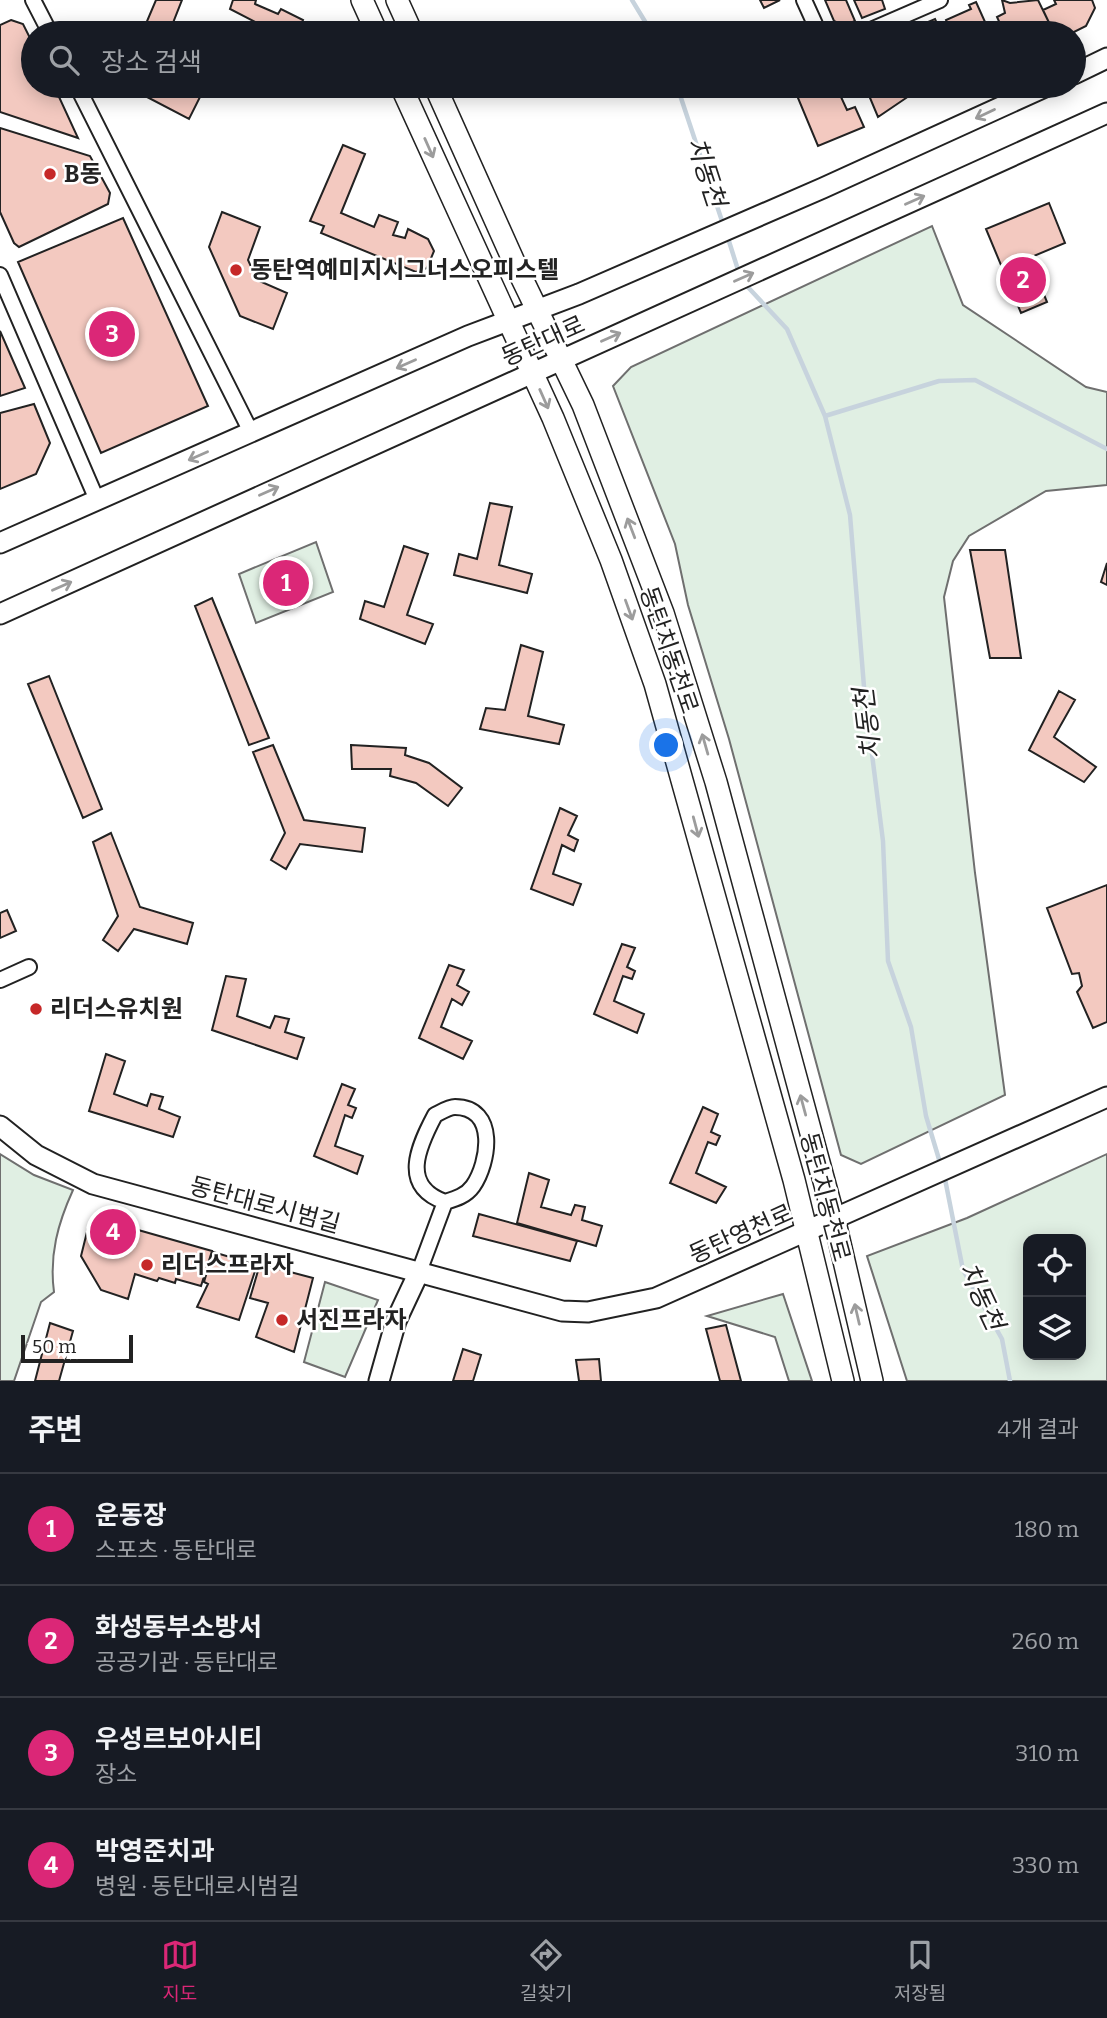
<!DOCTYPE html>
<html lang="ko">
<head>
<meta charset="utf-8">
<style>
  :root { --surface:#171b24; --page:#242831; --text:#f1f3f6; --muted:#9ea1a6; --line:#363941; --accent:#db2777 }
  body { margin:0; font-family:Bitter,"Noto Sans KR",serif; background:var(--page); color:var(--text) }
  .controls { position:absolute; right:21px; bottom:21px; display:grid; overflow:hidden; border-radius:14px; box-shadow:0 4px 18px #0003 }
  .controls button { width:63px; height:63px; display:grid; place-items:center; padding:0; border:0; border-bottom:2px solid var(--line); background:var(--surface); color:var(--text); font:35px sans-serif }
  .scale { position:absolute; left:21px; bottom:18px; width:112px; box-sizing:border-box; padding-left:7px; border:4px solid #222; border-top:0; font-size:19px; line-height:24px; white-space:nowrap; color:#222; -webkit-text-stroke:5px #fff; paint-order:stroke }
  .you { position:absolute; left:667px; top:746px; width:24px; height:24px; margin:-18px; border:5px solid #fff; border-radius:50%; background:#1a73e8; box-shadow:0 0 0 10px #1a73e833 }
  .badge { display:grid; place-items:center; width:46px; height:46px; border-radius:50%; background:var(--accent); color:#fff; font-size:23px; font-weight:700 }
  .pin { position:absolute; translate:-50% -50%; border:4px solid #fff; box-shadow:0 2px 7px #0006 }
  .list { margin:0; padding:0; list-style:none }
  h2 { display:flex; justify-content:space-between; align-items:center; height:91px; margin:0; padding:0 28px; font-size:30px }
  h2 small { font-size:23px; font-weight:400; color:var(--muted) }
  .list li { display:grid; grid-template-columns:46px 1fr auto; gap:21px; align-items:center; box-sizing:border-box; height:112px; padding:0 28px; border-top:2px solid var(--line) }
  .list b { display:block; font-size:26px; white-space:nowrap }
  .list p { margin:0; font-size:23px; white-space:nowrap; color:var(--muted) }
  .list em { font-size:23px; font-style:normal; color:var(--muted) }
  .icon { flex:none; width:38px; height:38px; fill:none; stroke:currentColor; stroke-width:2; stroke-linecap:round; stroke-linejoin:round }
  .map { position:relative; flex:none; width:1107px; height:1381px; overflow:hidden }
  .search { position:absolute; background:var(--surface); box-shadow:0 4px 18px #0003; left:21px; right:21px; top:21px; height:77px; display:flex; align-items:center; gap:18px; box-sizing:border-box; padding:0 24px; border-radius:38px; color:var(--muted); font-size:26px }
  .sheet { height:539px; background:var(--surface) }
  nav { display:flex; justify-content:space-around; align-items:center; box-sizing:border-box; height:98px; border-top:2px solid var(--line); background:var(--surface); font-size:19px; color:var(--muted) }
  nav a { display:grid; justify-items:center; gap:4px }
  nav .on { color:var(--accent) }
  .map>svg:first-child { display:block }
  .green { fill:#e0efe3; stroke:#6f6f6f; stroke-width:2; fill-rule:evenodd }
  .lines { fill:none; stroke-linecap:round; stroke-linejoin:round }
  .stream { stroke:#c7d3dd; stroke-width:4.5 }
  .building { fill:#f3c9c0; stroke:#222; stroke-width:2 }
  .street-casing { stroke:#222; stroke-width:18 }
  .secondary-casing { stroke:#222; stroke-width:23 }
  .primary-casing { stroke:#222; stroke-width:24 }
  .street { stroke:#fff; stroke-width:14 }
  .secondary { stroke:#fff; stroke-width:19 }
  .primary { stroke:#fff; stroke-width:21 }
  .oneway { stroke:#9c9c9c }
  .poi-dot { fill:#c62828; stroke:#fff; stroke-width:2.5 }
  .labels { text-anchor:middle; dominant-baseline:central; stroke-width:5; stroke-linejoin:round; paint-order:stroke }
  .poi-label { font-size:24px; font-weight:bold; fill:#222; stroke:#fff; text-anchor:start }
  .street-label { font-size:24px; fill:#222; stroke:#fff }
  .water-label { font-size:26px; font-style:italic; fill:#222; stroke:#fff }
</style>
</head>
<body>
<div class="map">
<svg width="1107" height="1381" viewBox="0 0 1107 1381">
  <rect width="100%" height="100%" fill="#fff"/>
  <!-- green -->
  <path class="green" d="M932,226l31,79 123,82 21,5v93l-61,6 -77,45 -16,25 -9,36 31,276 30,222 -144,69 -20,-9 -112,-416 -41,-134 -13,-61 -62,-158 18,-19z
    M316,542l17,50 -77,31 -17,-49z
    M0,1154l34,21 39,15c-15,33 -24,65 -19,102l-13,10 -27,79h-14z
    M1107,1154v227h-200l-40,-125 100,-38zM1028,1239h53v116h-53z
    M325,1282l53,18 -33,77 -41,-15z
    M783,1294l29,87h-23l-14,-44 -68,-21z"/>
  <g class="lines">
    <!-- stream -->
    <path class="stream" d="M632,0l20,33
      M677,86l47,141
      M727,235l12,38
      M745,284l42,45 38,87 25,99 15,184 18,142 5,120 23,66 15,89 15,50
      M825,416l114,-35 36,-1 132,69
      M944,1174l19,96 39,69 8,42"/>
  </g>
  <!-- building -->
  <path class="building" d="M156,0h26l-11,28 13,5h-42z
    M233,0h23l-1,4 23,10 3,-5 22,11 -6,13h-20l-47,-24z
    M760,0h20l-16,8z
    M825,0h21l9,21 -11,5 -10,-5z
    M854,0h28l3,9 -23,9z
    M1002,0l8,3 28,-3 16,33h-49l5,-2 -3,-6 -5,3 -5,-11 8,-4z
    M1054,0h38l3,8 -9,18 -14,7h-18l-11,-23 13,-6z
    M976,2l14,31h-39l-5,-13 25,-11 -2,-4z
    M935,19l6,14h-39z
    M11,20l12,4 10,20v42h21l24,52 -78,-26v-87z
    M801,25l4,8h-20z
    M126,86h36l12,5 3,-5 23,11 -11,22z
    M793,86h43l11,24 8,-3 9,20 -46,19z
    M865,86h39l5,10 -31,21z
    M916,86h16l-13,6z
    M0,128l90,28 20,37 -2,11 -89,43 -5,-4 -14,-31z
    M343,145l22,9 -24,59 33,14 5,-12 19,7 -5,13 12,3 3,-9 20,10 6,12 -7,17 -11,4 -95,-39 3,-7 -14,-5z
    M1049,203l16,40 -36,15 18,44 -26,11 -35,-84z
    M222,212l38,15 -12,33 9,20 30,13 -14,36 -33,-13 -31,-69z
    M123,218l85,188 -107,47 -83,-191z
    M0,331l25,57 -25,8z
    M34,404l16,39 -14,31 -36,15v-76z
    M490,503l22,4 -13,58 33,9 -5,19 -73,-18 5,-21 18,5z
    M404,546l24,8 -21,61 26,9 -8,20 -65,-25 5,-18 19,6z
    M970,550h35l16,108h-31z
    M1107,563v22l-6,-3z
    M212,598l57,140 -20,7 -54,-139z
    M521,645l22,7 -15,64 36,9 -5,19 -79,-15 6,-21 19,2z
    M49,676l53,133 -19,9 -55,-134z
    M1059,691l16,9 -21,37 42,30 -12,15 -55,-32z
    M273,745l31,75 61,8 -3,24 -62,-8 -14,25 -15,-9 14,-27 -32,-81z
    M351,745l55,3 -1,7 24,8 33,25 -14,18 -32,-23 -26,-7 1,-7h-39z
    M560,808l17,8 -9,19 10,5 -4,11 -12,-6 -9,29 28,10 -8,21 -42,-16z
    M111,833l29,74 53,16 -6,21 -53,-15 -16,22 -15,-11 15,-24 -25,-74z
    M1107,885v137l-14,6 -16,-36 5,-6 -3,-13 -7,1 -25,-66z
    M7,910l9,21 -16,7v-25z
    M622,944l13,4 -8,19 8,4 -3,8 -9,-3 -9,25 30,13 -7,19 -43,-19z
    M449,965l15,5 -7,15 12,7 -7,13 -10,-6 -11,28 31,14 -9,18 -44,-21z
    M226,976l20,3 -9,37 33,12 5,-12 14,3 -4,13 19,6 -7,21 -85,-29z
    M106,1054l19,7 -11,33 33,12 4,-12 12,3 -4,12 21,8 -7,20 -84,-26z
    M342,1084l13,5 -7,16 8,3 -4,10 -7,-3 -10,31 28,10 -6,18 -43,-18z
    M703,1107l15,7 -7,18 9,4 -4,9 -8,-3 -12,31 30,14 -10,16 -46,-20z
    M529,1173l20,7 -8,27 30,8 4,-10 10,2 -3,13 20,6 -6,20 -79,-23z
    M479,1214l98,27 -7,20 -97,-25z
    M103,1220l109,31 -11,35 -25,-7 -1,4 -16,-5 -2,3 -22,-7 -7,25 -27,-9 -20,-34 7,-28z
    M213,1252l44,13 -18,55 -42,-13 11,-23 -4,-2z
    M260,1264l53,14 -19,74 -38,-15 12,-34 -18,-5z
    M50,1323l23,8 -14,50h-24z
    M726,1325l15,56h-21l-14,-52z
    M463,1349l18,6 -8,26h-20z
    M599,1359l2,22h-22l-3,-21z"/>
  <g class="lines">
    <!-- street casing -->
    <g class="street-casing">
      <path id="street" d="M33,0l17,33
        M804,0l15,33
        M864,33l76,-33
        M77,86l174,346
        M0,275l97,225
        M0,980l29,-13
        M419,1272l26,-70c10,-3 21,-6 28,-16 16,-23 25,-79 -18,-79 -6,0 -14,5 -20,8 -17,32 -35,71 10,87"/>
    </g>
    <!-- secondary casing -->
    <g class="secondary-casing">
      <path id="secondary" d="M1074,74l33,-16
        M0,543l468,-207 111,-42 244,-106 224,-102
        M0,614l1107,-501
        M0,1126l36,29 57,29 469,127 26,1 68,-14 451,-201
        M379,1381l17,-60 23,-49"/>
    </g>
    <!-- primary casing -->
    <g class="primary-casing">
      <path id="primary" d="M362,0l15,33
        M397,0l15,33
        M401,86l152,332 58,142 44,124 139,496 49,201
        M435,86l79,176 69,143 80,208 53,169 118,436 38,163"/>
    </g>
    <!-- street -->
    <use href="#street" class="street"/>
    <!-- secondary -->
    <use href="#secondary" class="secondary"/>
    <!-- primary -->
    <use href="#primary" class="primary"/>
  </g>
  <!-- one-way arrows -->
  <defs><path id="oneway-shaft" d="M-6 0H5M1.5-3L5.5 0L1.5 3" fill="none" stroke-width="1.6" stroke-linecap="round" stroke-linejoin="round" transform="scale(1.75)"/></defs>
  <g class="oneway">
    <use href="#oneway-shaft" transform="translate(985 114) rotate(155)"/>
    <use href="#oneway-shaft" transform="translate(429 148) rotate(66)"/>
    <use href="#oneway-shaft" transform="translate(915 200) rotate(-24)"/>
    <use href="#oneway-shaft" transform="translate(744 277) rotate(-24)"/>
    <use href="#oneway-shaft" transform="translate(611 337) rotate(-24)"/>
    <use href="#oneway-shaft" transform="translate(406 364) rotate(156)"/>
    <use href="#oneway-shaft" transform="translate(544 399) rotate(66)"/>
    <use href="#oneway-shaft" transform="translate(198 456) rotate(156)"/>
    <use href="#oneway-shaft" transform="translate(269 491) rotate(-24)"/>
    <use href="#oneway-shaft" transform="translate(631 528) rotate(-111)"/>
    <use href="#oneway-shaft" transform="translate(62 586) rotate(-24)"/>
    <use href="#oneway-shaft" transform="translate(629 610) rotate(70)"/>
    <use href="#oneway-shaft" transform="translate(705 744) rotate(-106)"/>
    <use href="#oneway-shaft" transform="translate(696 827) rotate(75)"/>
    <use href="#oneway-shaft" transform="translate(803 1105) rotate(-105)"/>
    <use href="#oneway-shaft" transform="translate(857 1314) rotate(-103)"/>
  </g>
  <!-- markers -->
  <g class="poi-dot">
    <circle cx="50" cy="174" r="7"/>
    <circle cx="236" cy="270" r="7"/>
    <circle cx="36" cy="1009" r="7"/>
    <circle cx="147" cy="1265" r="7"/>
    <circle cx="282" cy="1320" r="7"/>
  </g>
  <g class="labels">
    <!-- poi labels -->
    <g class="poi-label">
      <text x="64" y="174">B동</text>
      <text x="250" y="270">동탄역예미지시그너스오피스텔</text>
      <text x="50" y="1009">리더스유치원</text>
      <text x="161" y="1265">리더스프라자</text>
      <text x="296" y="1320">서진프라자</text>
    </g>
    <!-- street labels -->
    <g class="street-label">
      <text transform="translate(543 341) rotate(-24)">동탄대로</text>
      <text transform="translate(669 650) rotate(71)">동탄치동천로</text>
      <text transform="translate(825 1197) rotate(75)">동탄치동천로</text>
      <text transform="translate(265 1205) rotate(15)">동탄대로시범길</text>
      <text transform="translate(741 1234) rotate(-24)">동탄영천로</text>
    </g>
    <!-- water labels -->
    <g class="water-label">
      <text transform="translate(706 172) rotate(72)">치동천</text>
      <text transform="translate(868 724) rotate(-97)">치동천</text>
      <text transform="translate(981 1296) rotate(65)">치동천</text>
    </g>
  </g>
</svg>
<div class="controls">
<button><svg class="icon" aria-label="locate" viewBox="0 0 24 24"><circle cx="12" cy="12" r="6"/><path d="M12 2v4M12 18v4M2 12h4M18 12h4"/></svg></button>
<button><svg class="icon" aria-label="layers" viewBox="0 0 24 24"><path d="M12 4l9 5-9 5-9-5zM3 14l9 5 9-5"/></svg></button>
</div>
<div class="scale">50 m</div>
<div class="you"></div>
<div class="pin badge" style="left:286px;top:583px">1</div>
<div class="pin badge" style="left:1023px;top:280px">2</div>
<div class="pin badge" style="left:112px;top:334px">3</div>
<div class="pin badge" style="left:113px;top:1232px">4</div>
<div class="search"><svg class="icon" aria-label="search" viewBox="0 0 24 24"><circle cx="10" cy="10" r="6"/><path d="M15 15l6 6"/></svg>장소 검색</div>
</div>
<section class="sheet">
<h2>주변<small>4개 결과</small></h2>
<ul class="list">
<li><span class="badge">1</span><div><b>운동장</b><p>스포츠 · 동탄대로</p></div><em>180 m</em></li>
<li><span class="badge">2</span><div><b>화성동부소방서</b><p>공공기관 · 동탄대로</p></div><em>260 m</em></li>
<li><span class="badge">3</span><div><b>우성르보아시티</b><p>장소</p></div><em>310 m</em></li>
<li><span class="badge">4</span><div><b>박영준치과</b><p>병원 · 동탄대로시범길</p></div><em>330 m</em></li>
</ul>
</section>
<nav>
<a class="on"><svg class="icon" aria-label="map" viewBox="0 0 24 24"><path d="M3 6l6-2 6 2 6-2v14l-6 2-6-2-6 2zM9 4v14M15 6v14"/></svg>지도</a>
<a><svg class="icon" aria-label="directions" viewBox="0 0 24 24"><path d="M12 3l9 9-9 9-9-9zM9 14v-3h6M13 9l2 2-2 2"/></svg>길찾기</a>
<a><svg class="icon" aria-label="saved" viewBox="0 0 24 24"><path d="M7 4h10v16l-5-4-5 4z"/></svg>저장됨</a>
</nav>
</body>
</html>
